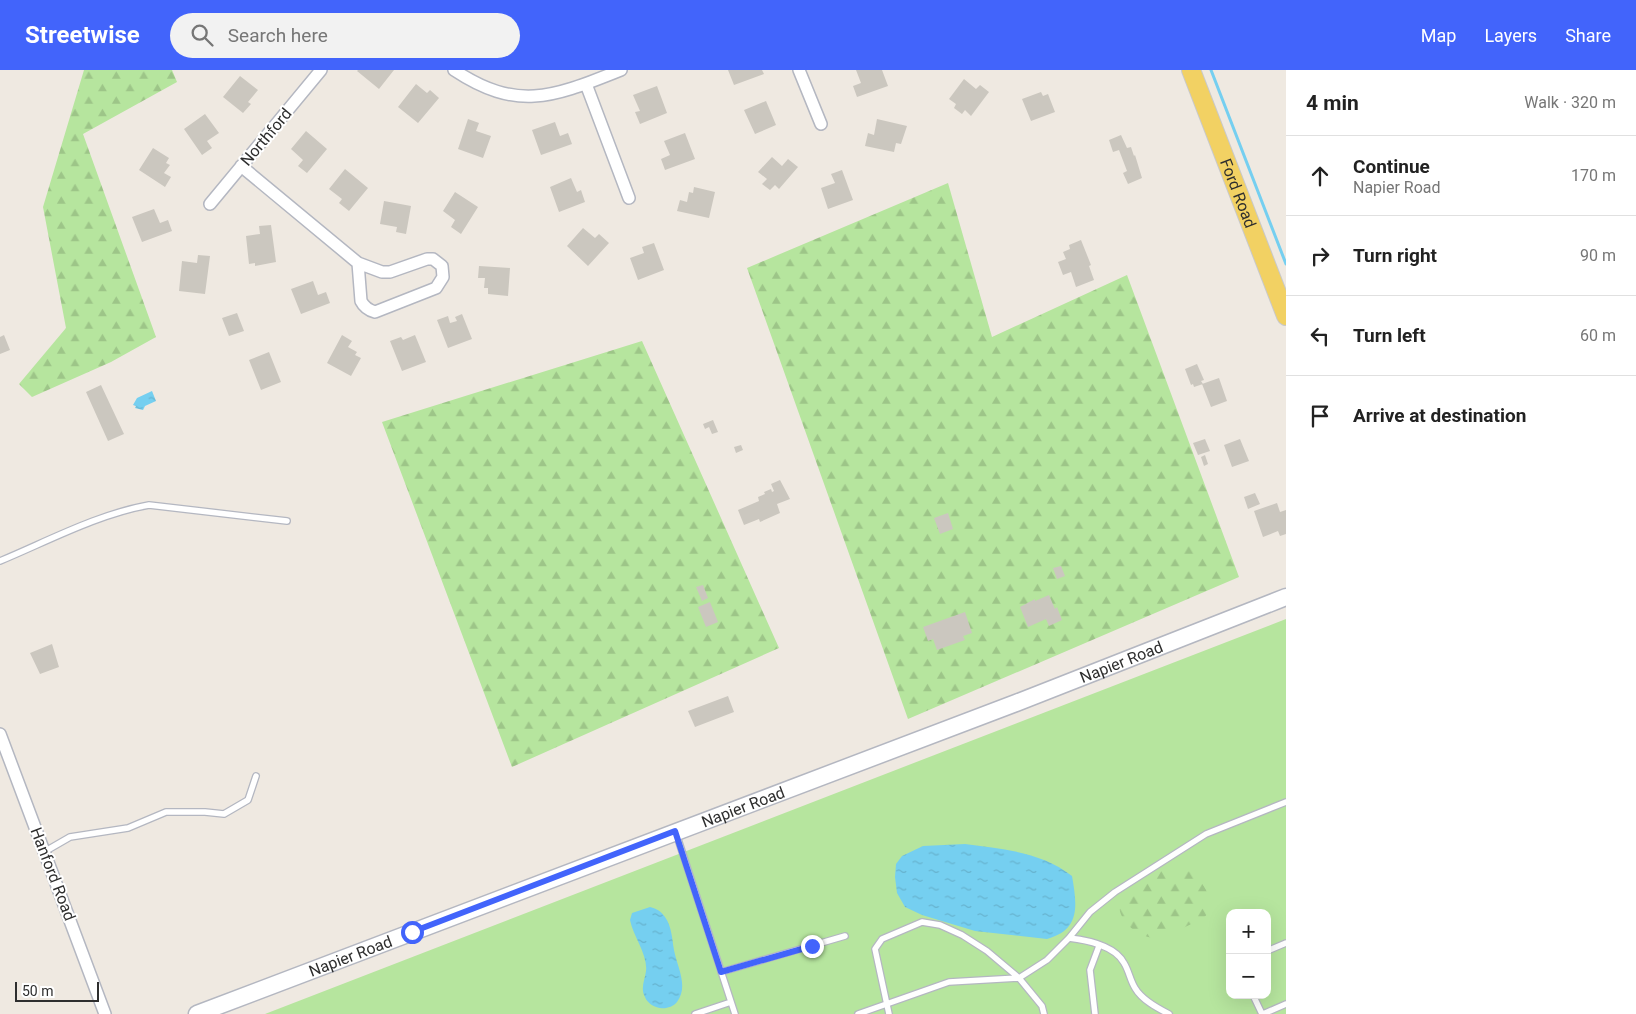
<!DOCTYPE html>
<html lang="en">
<head>
<meta charset="utf-8">
<style>
  :root { --surface:#fff; --page:#f2f2f2; --text:#222; --muted:#767676; --line:#e0e0e0; --accent:#4264fb }
  body { margin:0; font-family:Roboto,sans-serif; background:var(--page); color:var(--text) }
  .controls { position:absolute; right:15px; bottom:15px; display:grid; overflow:hidden; border-radius:10px; box-shadow:0 5px 20px #0002 }
  .controls button { width:45px; height:45px; display:grid; place-items:center; padding:0; border:0; border-bottom:1px solid var(--line); background:var(--surface); color:var(--text); font:25px sans-serif }
  .scale { position:absolute; left:15px; bottom:12px; width:84px; box-sizing:border-box; padding-left:5px; border:2px solid #2e2e2e; border-top:0; font-size:14px; line-height:18px; white-space:nowrap; color:#2e2e2e; -webkit-text-stroke:4px #fff; paint-order:stroke }
  .stop { position:absolute; width:15px; height:15px; margin:-11px; border:4px solid #4264fb; border-radius:50%; background:#fff }
  .stop.end { background:#4264fb; border-color:#fff; box-shadow:0 1px 5px #0008 }
  .list { margin:0; padding:0; list-style:none }
  h2 { display:flex; justify-content:space-between; align-items:center; height:65px; margin:0; padding:0 20px; font-size:21px }
  h2 small { font-size:16px; font-weight:400; color:var(--muted) }
  .list li { display:grid; grid-template-columns:32px 1fr auto; gap:15px; align-items:center; box-sizing:border-box; height:80px; padding:0 20px; border-top:1px solid var(--line) }
  .list b { display:block; font-size:19px; white-space:nowrap }
  .list p { margin:0; font-size:16px; white-space:nowrap; color:var(--muted) }
  .list em { font-size:16px; font-style:normal; color:var(--muted) }
  .icon { flex:none; width:28px; height:28px; fill:none; stroke:currentColor; stroke-width:2; stroke-linecap:round; stroke-linejoin:round }
  .map { position:relative; flex:none; width:1286px; height:944px; overflow:hidden }
  header { display:flex; align-items:center; gap:30px; box-sizing:border-box; height:70px; padding:0 25px; background:var(--accent); color:#fff }
  header strong { font-size:24px }
  nav { display:flex; gap:28px; margin-inline-start:auto; font-size:18px }
  .search { width:350px; height:45px; background:var(--page); display:flex; align-items:center; gap:12px; box-sizing:border-box; padding:0 18px; border-radius:28px; color:var(--muted); font-size:19px }
  main { display:flex }
  aside { flex:1; background:var(--surface) }
  .map>svg:first-child { display:block }
  .grass { fill:#b6e59e; fill-rule:evenodd }
  .forest { fill:url(#forest-firs) }
  .water { fill:url(#water-ripples) }
  .lines { fill:none; stroke-linecap:round; stroke-linejoin:round }
  .stream { stroke:#75cff0; stroke-width:3 }
  .building { fill:#cbc7bf }
  .lane-casing { stroke:#b4b7c1; stroke-width:8 }
  .street-casing { stroke:#b4b7c1; stroke-width:14 }
  .secondary-casing { stroke:#b4b7c1; stroke-width:19 }
  .primary-casing { stroke:#c9c9c9; stroke-width:20 }
  .lane { stroke:#fff; stroke-width:5.5 }
  .street { stroke:#fff; stroke-width:11 }
  .secondary { stroke:#fff; stroke-width:16 }
  .primary { stroke:#f2d163; stroke-width:18 }
  .route { stroke:#4264fb; stroke-width:6 }
  .labels { text-anchor:middle; dominant-baseline:central; stroke-width:4; stroke-linejoin:round; paint-order:stroke }
  .street-label { font-size:16px; fill:#2e2e2e; stroke:#fff }
</style>
</head>
<body>
<header>
<strong>Streetwise</strong>
<div class="search"><svg class="icon" aria-label="search" viewBox="0 0 24 24"><circle cx="10" cy="10" r="6"/><path d="M15 15l6 6"/></svg>Search here</div>
<nav><a>Map</a><a>Layers</a><a>Share</a></nav>
</header>
<main>
<div class="map">
<svg width="1286" height="944" viewBox="0 0 1286 944">
  <defs>
    <pattern id="forest-firs" width="22" height="20" patternUnits="userSpaceOnUse" patternTransform="scale(1.25)"><rect width="22" height="20" fill="#b6e59e"/><path d="M5 1l3.5 6h-7zM16 11l3.5 6h-7z" fill="#9dc588"/></pattern>
    <pattern id="water-ripples" width="26" height="14" patternUnits="userSpaceOnUse" patternTransform="scale(1.25)"><rect width="26" height="14" fill="#75cff0"/><path d="M2 4q2-2 4 0t4 0M15 11q2-2 4 0t4 0" fill="none" stroke="#66b2ce"/></pattern>
  </defs>
  <rect width="100%" height="100%" fill="#efe9e1"/>
  <!-- grass -->
  <path class="grass" d="M1286,549v395h-1021zM1230,843h37v82h-37z"/>
  <!-- forest -->
  <path class="forest" d="M84,0h88l5,12 -94,52 73,203 -45,25 -79,35 -13,-13 47,-56 -23,-121z
    M948,113l44,154 135,-62 112,302 -331,142 -161,-451z
    M642,271l137,307 -267,119 -130,-345z
    M1169,797c4,0 8,0 12,1 17,3 28,24 32,39 -7,12 -16,14 -28,20 -9,5 -21,12 -32,11 -17,-2 -40,-21 -32,-40 5,-12 35,-28 48,-31z"/>
  <!-- water -->
  <path class="water" d="M152,321l4,10 -11,5 -2,4 -8,-2 1,-2 -3,-1 4,-7z
    M965,774c38,5 77,8 107,32 5,29 9,54 -25,63l-72,-8 -53,-16 -17,-8 -8,-14 -2,-16 1,-13 6,-8 21,-10z
    M650,837c7,2 11,4 15,10 7,10 7,22 9,33 3,17 15,36 3,52 -4,5 -11,7 -17,6 -6,-1 -13,-5 -15,-11 -5,-9 0,-17 1,-26 2,-16 -13,-35 -16,-51l2,-7z"/>
  <g class="lines">
    <!-- stream -->
    <path class="stream" d="M1211,0l75,194"/>
  </g>
  <!-- building -->
  <path class="building" d="M358,0h36l-15,19 -22,-18z
    M728,0h34l2,4 -30,11z
    M856,0h26l6,16 -31,11 -4,-11 8,-3z
    M240,6l18,14 -10,12 3,2 -8,9 -20,-16z
    M964,9l12,10 4,-4 9,7 -18,24 -6,-6 -3,4 -8,-6 2,-4 -7,-5z
    M416,14l11,9 3,-3 9,8 -21,25 -20,-16z
    M657,16l10,27 -27,11 -5,-12 5,-1 -7,-16z
    M1041,22l2,4 5,-2 7,18 -24,9 -9,-22z
    M766,31l10,24 -21,9 -11,-24z
    M205,44l14,19 -12,8 5,7 -10,7 -18,-26z
    M468,49l11,4 -3,8 15,5 -8,22 -25,-9z
    M877,49l30,7 -6,18 -5,-1 -2,9 -29,-6 3,-13 6,2z
    M555,52l5,14 8,-3 4,11 -31,11 -9,-25z
    M306,61l21,18 -20,24 -9,-7 5,-6 -12,-11z
    M685,63l10,26 -30,11 -4,-11 9,-4 -6,-14z
    M1121,65l6,13 4,-1 3,9 1,-1 7,23 -14,6 -5,-11 4,-2 -8,-21 -6,2 -4,-12z
    M153,78l16,10 -3,5 4,2 -6,8 7,4 -6,10 -26,-17z
    M772,87l10,9 6,-7 10,8 -19,22 -4,-4 -5,5 -8,-6 5,-5 -9,-7z
    M345,99l23,19 -19,23 -10,-8 3,-4 -13,-10z
    M842,100l11,30 -25,9 -7,-21 14,-5 -4,-9z
    M571,108l6,14 4,-2 4,12 -26,10 -9,-25z
    M694,117l21,5 -6,26 -32,-7 3,-11 7,2 2,-10 4,1z
    M455,122l23,15 -17,27 -10,-7 4,-7 -12,-9z
    M384,131l27,5 -5,28 -10,-2 1,-5 -17,-3z
    M154,139l6,14 8,-3 4,11 -30,11 -10,-25z
    M271,155l5,37 -21,4v-3l-6,1 -3,-28 14,-2 -1,-8z
    M583,158l12,10 4,-4 10,9 -21,23 -21,-20z
    M1081,170l10,25 -2,1 5,14 -18,7 -5,-15 -8,3 -5,-13 8,-3 -3,-7 7,-3 -1,-4z
    M654,173l10,27 -26,10 -8,-22 14,-5 -2,-6z
    M198,185l12,1 -5,38 -26,-3 3,-30 15,2z
    M479,196l31,2 -2,28 -20,-2v-6h-4l1,-10h-7z
    M313,211l5,14 8,-3 4,11 -29,11 -10,-25z
    M237,243l7,18 -15,5 -7,-18z
    M462,244l10,25 -24,9 -11,-28 11,-4 2,7 7,-2 -2,-4z
    M4,265l6,15 -10,4v-17z
    M342,265l10,6 -4,6 9,5 -2,3 6,3 -10,18 -24,-13z
    M415,265l11,27 -24,9 -12,-30 11,-4 2,3z
    M269,282l12,30 -20,8 -12,-30z
    M1197,294l7,16 -3,1 2,3 -9,3 -1,-3 -2,1 -6,-16z
    M1219,308l8,23 -16,6 -9,-23z
    M101,315l23,49 -16,7 -22,-49z
    M713,350l5,12 -6,2 -3,-7 -4,2 -2,-5z
    M1205,369l5,12 -12,4 -5,-12z
    M1240,369l9,22 -17,6 -8,-22z
    M741,375l2,5 -7,3 -2,-6z
    M1205,385l3,9 -4,2 -3,-9z
    M780,410l10,19 -13,5 3,9 -20,9 -1,-3 -15,6 -6,-15 21,-9 -1,-4 7,-3 -1,-2 7,-3 1,3 2,-1 -3,-7z
    M1255,423l5,11 -12,5 -4,-12z
    M1277,433l3,9 6,-2v24l-6,2 -2,-5 -15,6 -9,-26z
    M948,443l5,16 -13,5 -6,-16z
    M1061,496l4,10 -8,3 -4,-11z
    M703,515l5,13 -6,3 -6,-14z
    M1049,525l6,14 2,-2 5,13 -13,6 -3,-7 -18,8 -8,-20 15,-8v2z
    M710,532l8,20 -12,5 -8,-20z
    M965,542l7,21 -9,3 2,4 -28,10 -4,-11 -5,2 -5,-14z
    M52,574l7,23 -19,7 -10,-21z
    M728,626l6,16 -39,15 -7,-16z"/>
  <g class="lines">
    <!-- lane casing -->
    <g class="lane-casing">
      <path id="lane" d="M0,491c48,-20 98,-47 149,-56l138,16
        M676,763l59,181
        M44,782l26,-15 58,-9 38,-16h39l19,2 24,-14 8,-24
        M1069,868c18,2 46,8 55,25 5,8 6,17 11,25 7,12 22,20 34,26
        M1267,881l19,-8
        M721,902l124,-36
        M1253,925l9,19
        M695,944l36,-12
        M858,944l91,-32 70,-4 23,28 2,8
        M889,944l-14,-65 7,-10 40,-17 18,3 22,10 25,16 32,27 28,-18 22,-22 21,-26 25,-20 91,-58 80,-32
        M1095,944l-5,-44 9,-24
        M1263,944l23,-10"/>
    </g>
    <!-- street casing -->
    <g class="street-casing">
      <path id="street" d="M454,0c65,43 101,26 167,0
        M799,0l22,54
        M586,14l43,114
        M241,96l117,97 3,38c3,6 7,9 14,11l61,-24 7,-11 -1,-11 -9,-7h-6l-37,13h-8l-24,-9
        M210,134l111,-134
        M0,664l105,280"/>
    </g>
    <!-- secondary casing -->
    <g class="secondary-casing">
      <g id="secondary">
        <path id="s1" d="M197,944l819,-311 270,-106"/>
      </g>
    </g>
    <!-- primary casing -->
    <g class="primary-casing">
      <g id="primary">
        <path id="s2" d="M1191,0l95,246"/>
      </g>
    </g>
    <!-- lane -->
    <use href="#lane" class="lane"/>
    <!-- street -->
    <use href="#street" class="street"/>
    <!-- secondary -->
    <use href="#secondary" class="secondary"/>
    <!-- primary -->
    <use href="#primary" class="primary"/>
  </g>
  <g class="lines">
    <!-- route -->
    <path class="route" d="M412,862l263,-101 46,141 91,-26"/>
  </g>
  <g class="labels">
    <!-- street labels -->
    <g class="street-label">
      <text transform="translate(266 67) rotate(-50)">Northford</text>
      <text stroke="none"><textPath href="#s2" startOffset="132">Ford Road</textPath></text>
      <text stroke="none"><textPath href="#s1" startOffset="989">Napier Road</textPath></text>
      <text stroke="none"><textPath href="#s1" startOffset="584">Napier Road</textPath></text>
      <text transform="translate(53 804) rotate(69)">Hanford Road</text>
      <text stroke="none"><textPath href="#s1" startOffset="164">Napier Road</textPath></text>
    </g>
  </g>
</svg>
<div class="controls">
<button>+</button>
<button>−</button>
</div>
<div class="scale">50 m</div>
<div class="stop" style="left:412px;top:862px"></div>
<div class="stop end" style="left:812px;top:876px"></div>
</div>
<aside>
<h2>4 min<small>Walk · 320 m</small></h2>
<ul class="list">
<li><svg class="icon" aria-label="ahead" viewBox="0 0 24 24"><path d="M12 20V5M6 11l6-6 6 6"/></svg><div><b>Continue</b><p>Napier Road</p></div><em>170 m</em></li>
<li><svg class="icon" aria-label="right" viewBox="0 0 24 24"><path d="M7 20v-9h11M14 6l5 5-5 5"/></svg><div><b>Turn right</b></div><em>90 m</em></li>
<li><svg class="icon" aria-label="left" viewBox="0 0 24 24"><path d="M17 20v-9H6M10 6l-5 5 5 5"/></svg><div><b>Turn left</b></div><em>60 m</em></li>
<li><svg class="icon" aria-label="arrive" viewBox="0 0 24 24"><path d="M6 21V4h12l-3 4 3 4H6"/></svg><div><b>Arrive at destination</b></div></li>
</ul>
</aside>
</main>
</body>
</html>
